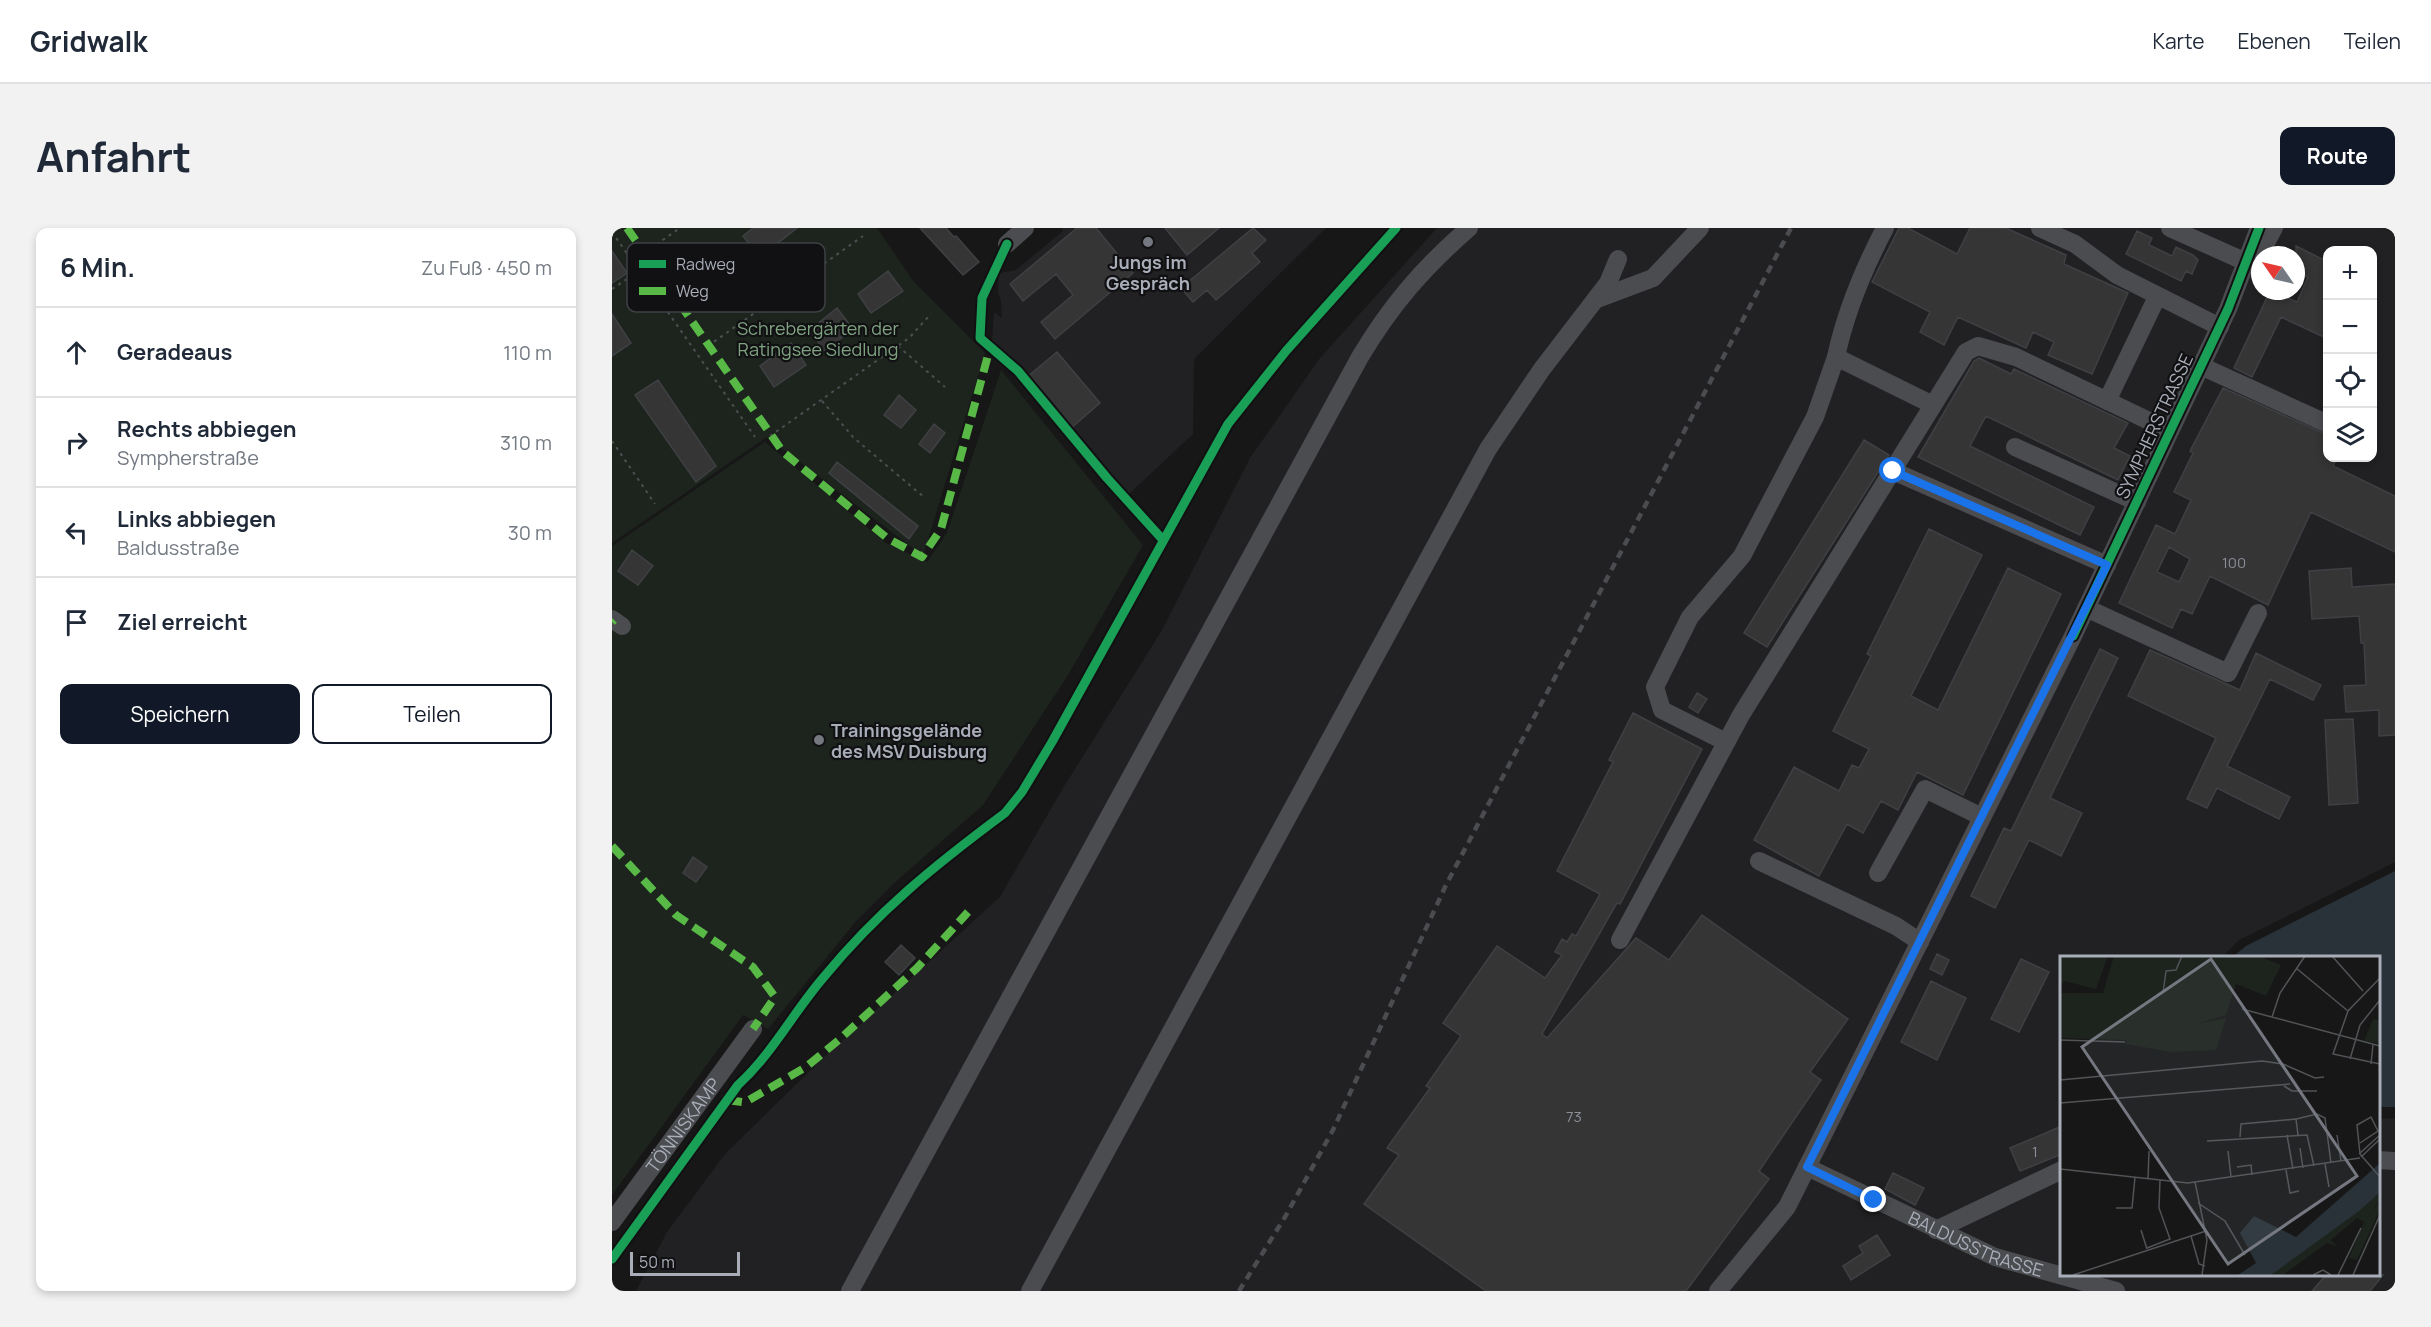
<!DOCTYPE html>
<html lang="de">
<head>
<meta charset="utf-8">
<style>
  :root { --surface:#fff; --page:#f2f2f3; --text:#1f2937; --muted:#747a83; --line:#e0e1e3; --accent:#111827 }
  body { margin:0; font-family:Manrope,sans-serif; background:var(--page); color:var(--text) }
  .controls { position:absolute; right:18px; top:18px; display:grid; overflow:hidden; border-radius:12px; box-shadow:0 3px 9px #0003 }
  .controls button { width:54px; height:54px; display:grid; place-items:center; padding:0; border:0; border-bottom:2px solid var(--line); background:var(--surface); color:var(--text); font:30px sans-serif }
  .compass { position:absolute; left:1639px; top:18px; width:54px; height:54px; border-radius:50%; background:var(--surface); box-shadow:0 3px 9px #0003; rotate:304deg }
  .scale { position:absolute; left:18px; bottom:15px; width:110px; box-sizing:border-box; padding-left:6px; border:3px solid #a8adb8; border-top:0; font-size:16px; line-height:21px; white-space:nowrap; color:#a8adb8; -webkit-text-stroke:4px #111113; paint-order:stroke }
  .stop { position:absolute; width:18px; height:18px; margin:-14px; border:4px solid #1a73e8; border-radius:50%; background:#fff }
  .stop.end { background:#1a73e8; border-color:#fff; box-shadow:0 2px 6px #0008 }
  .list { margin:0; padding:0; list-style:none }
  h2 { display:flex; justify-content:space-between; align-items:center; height:78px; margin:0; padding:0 24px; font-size:26px }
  h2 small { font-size:20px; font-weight:400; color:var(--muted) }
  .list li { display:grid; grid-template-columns:39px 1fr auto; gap:18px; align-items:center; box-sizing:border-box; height:90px; padding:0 24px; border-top:2px solid var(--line) }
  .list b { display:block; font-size:22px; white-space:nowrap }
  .list p { margin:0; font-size:20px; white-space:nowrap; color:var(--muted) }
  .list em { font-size:20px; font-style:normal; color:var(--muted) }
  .actions { display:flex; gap:12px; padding:18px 24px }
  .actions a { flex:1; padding:14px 0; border:2px solid var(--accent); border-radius:12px; text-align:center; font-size:21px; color:var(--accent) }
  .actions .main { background:var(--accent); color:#fff }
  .icon { flex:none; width:33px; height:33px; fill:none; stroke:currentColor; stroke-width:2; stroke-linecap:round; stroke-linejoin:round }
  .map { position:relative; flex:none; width:1783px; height:1063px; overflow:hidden; border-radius:12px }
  header { display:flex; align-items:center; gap:36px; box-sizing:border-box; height:84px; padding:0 30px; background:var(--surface); border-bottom:2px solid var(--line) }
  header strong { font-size:28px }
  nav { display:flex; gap:33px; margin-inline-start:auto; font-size:21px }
  .intro { display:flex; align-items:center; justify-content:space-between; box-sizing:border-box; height:144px; padding:0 36px }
  h1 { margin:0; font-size:42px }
  .button { padding:15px 27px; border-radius:12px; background:var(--accent); color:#fff; font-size:21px; font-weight:700 }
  main { display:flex; gap:36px; padding:0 36px }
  aside { flex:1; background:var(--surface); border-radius:12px; box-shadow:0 3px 9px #0003 }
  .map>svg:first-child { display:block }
  .built { fill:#212123; fill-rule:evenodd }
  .green { fill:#1d241e }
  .water { fill:#2a3239 }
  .building { fill:#353536; stroke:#3f4043; stroke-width:1.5; fill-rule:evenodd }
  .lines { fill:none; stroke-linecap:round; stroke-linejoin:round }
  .path { stroke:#4d4e52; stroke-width:2; stroke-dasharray:3 4.5; stroke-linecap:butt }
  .minor { stroke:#4b4c50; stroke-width:18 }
  .rail { stroke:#4b4c4f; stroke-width:4.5; stroke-dasharray:8 6; stroke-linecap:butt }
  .quiet { stroke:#58b947; stroke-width:8; stroke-dasharray:15 8; stroke-linecap:butt }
  .cycleway-casing { stroke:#111113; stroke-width:13 }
  .cycleway { stroke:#1a9f57; stroke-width:9 }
  .route { stroke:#1a73e8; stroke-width:8 }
  .poi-dot { fill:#757880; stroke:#111113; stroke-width:2 }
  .labels { text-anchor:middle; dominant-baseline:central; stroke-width:4.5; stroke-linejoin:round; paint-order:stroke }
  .number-label { font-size:15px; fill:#8b8f98 }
  .poi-label { font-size:18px; font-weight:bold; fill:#a8adb8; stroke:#111113 }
  .park-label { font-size:18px; fill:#7fa381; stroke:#111113 }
  .street-label { font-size:18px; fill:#a8adb8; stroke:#111113 }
  .inset-road { fill:none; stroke:#515357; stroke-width:1.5 }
  .view { fill:#757880; fill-opacity:0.15; stroke:#757880; stroke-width:3 }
  .inset-edge { fill:none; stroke:#a8adb8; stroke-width:3 }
  .key { fill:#111113; stroke:#3e4045; stroke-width:1.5 }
  .key-label { font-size:16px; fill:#a8adb8 }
</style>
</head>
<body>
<header>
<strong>Gridwalk</strong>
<nav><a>Karte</a><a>Ebenen</a><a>Teilen</a></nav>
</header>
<div class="intro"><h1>Anfahrt</h1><a class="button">Route</a></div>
<main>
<aside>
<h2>6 Min.<small>Zu Fuß · 450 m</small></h2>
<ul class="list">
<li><svg class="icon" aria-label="ahead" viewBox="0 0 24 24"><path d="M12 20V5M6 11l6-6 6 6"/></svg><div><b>Geradeaus</b></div><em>110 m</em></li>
<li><svg class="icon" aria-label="right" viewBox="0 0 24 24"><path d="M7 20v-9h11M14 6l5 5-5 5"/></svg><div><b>Rechts abbiegen</b><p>Sympherstraße</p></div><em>310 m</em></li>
<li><svg class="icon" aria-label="left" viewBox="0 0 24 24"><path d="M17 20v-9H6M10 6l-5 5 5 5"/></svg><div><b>Links abbiegen</b><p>Baldusstraße</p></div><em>30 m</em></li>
<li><svg class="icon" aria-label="arrive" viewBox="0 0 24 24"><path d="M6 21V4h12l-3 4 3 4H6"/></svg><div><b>Ziel erreicht</b></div></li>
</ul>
<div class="actions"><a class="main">Speichern</a><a>Teilen</a></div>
</aside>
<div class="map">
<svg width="1783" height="1063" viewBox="0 0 1783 1063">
  <rect width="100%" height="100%" fill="#171717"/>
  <!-- built -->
  <path class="built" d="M449,0h265l-132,131 -1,75 -66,62 -100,-119 -35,-35 2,-30 8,6 -1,-17 -3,-8 1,-20 17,-3 47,-39z
    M825,0h958v634l-156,78 -18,18h-159v316h316l1,-155 16,-1v173h-1759l31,-59 58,-78 96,-94 179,-163 60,-104 102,-163 88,-172 70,-100zM1716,22h44v208h-44zM1648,27h36v36h-36z"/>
  <!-- green -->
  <path class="green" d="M0,0h265l37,54 71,71 -62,203 -156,-119 -155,106z
    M389,142l142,175 -75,130 -85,130 -90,79 -36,36 -89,109 -25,-14 -131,180v-649l153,-104 121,101 41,19 20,-29z"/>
  <!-- water -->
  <path class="water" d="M1783,643v236h-13l-4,-8v-141h-147l15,-12z"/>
  <!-- building -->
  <path class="building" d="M141,0h44l-37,29 -17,-21z
    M308,0h26l8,9 2,-1 23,26 -16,13z
    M465,0h19l37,45 -78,66 -14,-17 32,-27 -17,-21 -33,27 -13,-17z
    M553,0h54l-32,27z
    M641,0l13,12 -14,13 8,9 -44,38 -9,-10 -14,12 -12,-14z
    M1287,0h9l49,26 13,-26h36l60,27 -2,9 64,29 -36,81 -44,-19 6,-13 -21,-10 -7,16 -68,-31 -14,28 -24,-13 10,-20 -58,-30z
    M1525,3l15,7 -3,7 23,11 4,-9 17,8 5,5 -6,14 -6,-3 -5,10 -55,-27z
    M1684,18l32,16v77l-47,-22 -29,60 -18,-9 36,-77 27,11 11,-25 -12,-6z
    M0,23l15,22 -15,10z
    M276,43l15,20 -32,22 -13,-19z
    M225,80l16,21 -29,22 -14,-21z
    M0,86l19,29 -19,13z
    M179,115l15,22 -32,22 -14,-21z
    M445,124l43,51 -30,26 -43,-52z
    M1367,130l32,16 3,-5 114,54 -14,25 16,8 -12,24 -132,-64 -16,30 124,61 -14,28 -162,-78 56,-96z
    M46,152l58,86 -20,16 -61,-87z
    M1611,160l105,47v23h9l-4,8 62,30v56l-84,-40 -43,93 -58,-29 -18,38 -11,-5 -9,19 -53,-25 37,-78 19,9 16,-34 -17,-8 19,-39 -3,-2zM1557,319l21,12 -11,23 -22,-10z
    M287,167l17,15 -15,18 -17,-13z
    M322,196l11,9 -15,20 -11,-9z
    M1252,212l25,15 -122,192 -23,-14z
    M225,234l81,64 -9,13 -80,-66z
    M1317,301l53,26 -71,141 27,14 70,-142 53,26 -98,201 -46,-23 -19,38 -17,-9 -18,32 -16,-9 -28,52 -65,-36 40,-73 45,24 13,-26 7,3 10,-19 -36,-18 38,-75 -4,-2z
    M20,322l21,16 -15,19 -20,-14z
    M1739,340l1,19 43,-3v151l-16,1v-26l-33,2 -2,-26 22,-1 -2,-42h-3l-2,-27 -47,3 -3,-48z
    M1488,421l18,9 -68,140 32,15 -21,43 -32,-16 -34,68 -24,-12 33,-68 7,3z
    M1538,422l90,40 16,-37 65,32 -8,15 -43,-21 -43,87 63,31 -11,22 -62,-31 -10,20 -20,-9 29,-61 -88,-42z
    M1085,465l10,6 -9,14 -9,-6z
    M1021,485l69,36 -82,155 -3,-1 -75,131 5,4 89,-100 33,22 33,-45 146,104 -38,53 11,8 -62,91 10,8 -83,112h-200l-122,-87 35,-49 -12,-7 43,-60 -4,-2 35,-50 -18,-13 54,-77 48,32 17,-23 -7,-3 7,-13 5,3 5,-8 4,2 24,-42 -43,-23 56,-109 -4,-2z
    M1741,491l5,84 -29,2 -4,-85z
    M81,629l14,10 -11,15 -13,-9z
    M289,717l14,13 -16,17 -14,-13z
    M1325,726l12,6 -7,15 -12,-6z
    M1409,731l28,13 -30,60 -28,-13z
    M1319,753l35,17 -29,62 -36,-18z
    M1450,898v28l-42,17 -10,-23z
    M1281,945l31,15 -9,17 -30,-16z
    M1265,1007l13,20 -39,25 -8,-14 20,-13 -4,-7z
    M1714,1047h57l-13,16h-58z"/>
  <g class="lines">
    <!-- path -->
    <path class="path" d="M0,4l143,205
      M32,25l36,-25
      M0,61l39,-26
      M96,118l155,-110
      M286,118l47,41
      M210,173l32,37 71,60
      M158,208l139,-98 22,-24
      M0,213l43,63
      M110,868l5,4"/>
    <!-- minor -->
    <g class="minor">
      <path d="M1273,0c-22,42 -39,82 -49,129l97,48"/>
      <path d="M1428,0l35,16 42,31 103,52"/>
      <path d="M1558,0l76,34"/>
      <path d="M395,16l18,-16"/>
      <path d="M1644,33l18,-33"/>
      <path d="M985,71l56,-21 47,-50"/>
      <path d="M1589,138l127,58"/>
      <path d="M1495,173l50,-104"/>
      <path d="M1403,219l122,55"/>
      <path d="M1281,243l214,94"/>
      <path d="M1474,380l142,65 30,-60"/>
      <path d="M0,391l10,7"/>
      <path d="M1114,514l-64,-32 -7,-23 35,-70 52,-61 73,-139 21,-60"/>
      <path d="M1147,633l137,65 24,16"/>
      <path d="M1266,645l47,-84 57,28"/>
      <path d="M1008,712l121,-225 225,-363 12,-6 38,11 154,74"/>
      <path d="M1766,932l17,1"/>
      <path id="s1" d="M1195,939l188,90 121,34"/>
      <path id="s2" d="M0,994l141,-193"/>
      <path d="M1324,1002l126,-60"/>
      <path d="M238,1063l510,-934c31,-52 63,-89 109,-129"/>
      <path d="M418,1063l458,-842 54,-80 66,-86 10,-24"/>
      <path d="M1106,1063l69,-84 286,-571 155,-327 31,-81"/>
    </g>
    <!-- rail -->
    <path class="rail" d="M627,1063l46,-74 48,-87 113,-245 345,-657"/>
    <!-- quiet -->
    <path class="quiet" d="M15,0l156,224 104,86 35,19 19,-28 49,-181
      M0,394l2,-2
      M0,618l64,69 77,52 22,30 -22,32
      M115,872l15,2 7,-2 57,-33 34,-28 77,-71 51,-56"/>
    <!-- cycleway casing -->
    <g class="cycleway-casing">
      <path id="cycleway" d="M395,16l-25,54 -2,40 38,33 89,107 56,62
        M1461,408l155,-327 31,-81
        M0,1031l126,-174c34,-31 55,-72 85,-107 55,-67 112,-113 182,-165l17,-21 30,-50 176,-318 58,-73 110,-123"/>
    </g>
    <!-- cycleway -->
    <use href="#cycleway" class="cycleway"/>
  </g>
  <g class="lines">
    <!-- route -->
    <path class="route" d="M1262,972l-67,-33 300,-602 -214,-94"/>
  </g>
  <!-- markers -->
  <g class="poi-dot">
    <circle cx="536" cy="14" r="6"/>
    <circle cx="207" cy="512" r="6"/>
  </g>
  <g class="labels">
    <!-- number labels -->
    <g class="number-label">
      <text x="1622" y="334">100</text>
      <text x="962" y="888">73</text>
      <text x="1423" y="923">1</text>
    </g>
    <!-- poi labels -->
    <g class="poi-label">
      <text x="536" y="34">Jungs im<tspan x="536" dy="21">Gespräch</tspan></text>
      <text x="219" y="502" text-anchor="start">Trainingsgelände<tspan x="219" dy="21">des MSV Duisburg</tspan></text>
    </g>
    <!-- park labels -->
    <g class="park-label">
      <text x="206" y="100">Schrebergärten der<tspan x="206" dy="21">Ratingsee Siedlung</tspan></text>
    </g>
    <!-- street labels -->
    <g class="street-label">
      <text transform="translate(1542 198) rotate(-65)">SYMPHERSTRASSE</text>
      <text stroke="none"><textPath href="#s2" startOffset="120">TÖNNISKAMP</textPath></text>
      <text stroke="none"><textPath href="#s1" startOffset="186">BALDUSSTRASSE</textPath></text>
    </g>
  </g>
  <!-- overview -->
  <g transform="translate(1448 728)">
    <rect width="320" height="320" fill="#171717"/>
    <path d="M0,0h48l-12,33 -32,-8 -4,6zM54,0h144l23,9 -15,31 -30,-12 -10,31 -30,9 30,-6 -10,32 -45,2 -45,-8v-4l-66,-2v-45h43zM313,63l6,1v23l-15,-2zM319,237v9l-14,18 14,-17v9l-22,48 -8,-2 15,-36 -7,-4 -26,22 7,7 -11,-4 -44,32h-12z" fill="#1d241e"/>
    <path d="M319,208v29l-20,18 -88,64h-33l18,-12 -16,-30 14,-17 42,21z" fill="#2a3239"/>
    <path class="inset-road" d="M272,0l31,35M236,12l52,43M320,22l-32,33 -15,43 47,10M103,37l3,-22 10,-1 6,-14M182,53l138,37M212,61l8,-24 25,-37M0,84l65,2M290,103l10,-34 20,-25M311,108l2,-19M0,124l202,-19 21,3 32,14 9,-1M224,130l8,5h25M0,147l230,-19M227,179l6,34M238,179l-2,-16 21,-5 8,4 6,45M277,179l4,26M180,181l1,-13 55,-5M147,185l100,-6 7,31M240,192l3,20M168,195l3,26M299,198l21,-19M300,198l-3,-29 14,-8 7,14 -18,12M300,198l20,23M301,201l19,-18M265,208l4,23M177,211l14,-2 1,10M0,213l128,14 172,-25M226,214l4,23 9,-2M88,223l1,-28M135,226l12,58 -5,35M138,247l27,18 20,34M56,252h16l3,-31M81,274l6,19M131,280l8,28 6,2M87,292l23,-9 -11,-31 1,-28M13,319l133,-44M253,319l10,-5 8,5M278,319l23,-47M293,319l27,-60"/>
    <path class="view" d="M151,3l146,217 -129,88 -146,-217z"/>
    <rect width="320" height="320" class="inset-edge"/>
  </g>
  <!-- legend -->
  <rect x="15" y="15" width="198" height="69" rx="9" class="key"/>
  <rect x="27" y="32" width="27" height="8" fill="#1a9f57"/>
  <rect x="27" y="59" width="27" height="8" fill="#58b947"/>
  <g class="key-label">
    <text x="64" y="42">Radweg</text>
    <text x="64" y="69">Weg</text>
  </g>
</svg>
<div class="controls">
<button>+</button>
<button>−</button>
<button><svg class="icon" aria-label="locate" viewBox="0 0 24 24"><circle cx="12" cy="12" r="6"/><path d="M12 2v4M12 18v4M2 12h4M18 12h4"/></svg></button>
<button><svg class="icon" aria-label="layers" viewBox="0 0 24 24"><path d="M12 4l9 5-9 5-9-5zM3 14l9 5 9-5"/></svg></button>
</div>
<svg class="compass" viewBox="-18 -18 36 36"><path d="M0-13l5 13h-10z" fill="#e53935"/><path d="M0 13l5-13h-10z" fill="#747a83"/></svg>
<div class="scale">50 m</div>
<div class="stop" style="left:1281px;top:243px"></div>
<div class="stop end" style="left:1262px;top:972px"></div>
</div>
</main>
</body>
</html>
